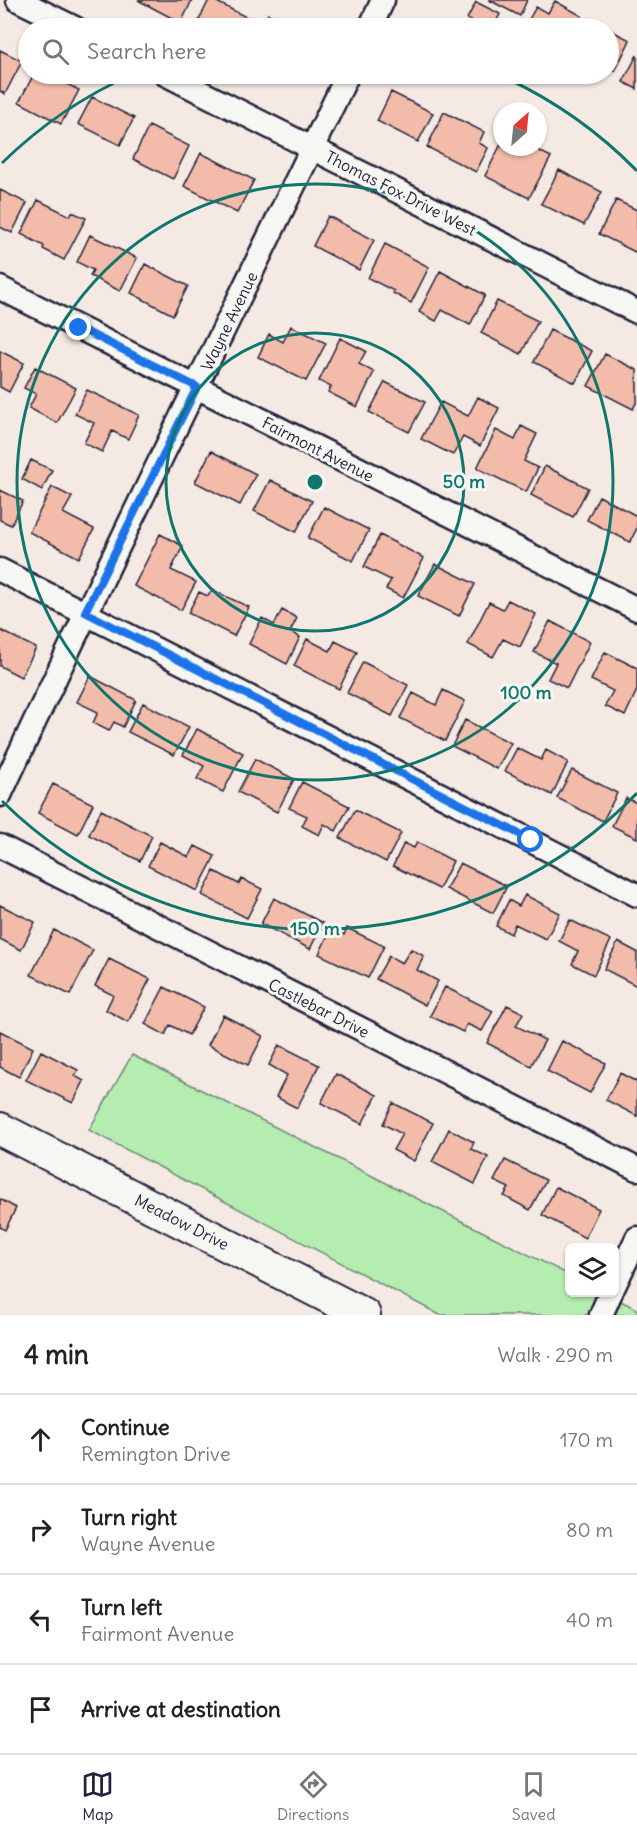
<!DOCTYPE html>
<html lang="en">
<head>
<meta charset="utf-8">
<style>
  :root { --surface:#fff; --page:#f2f2f2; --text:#222; --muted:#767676; --line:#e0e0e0; --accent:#22223b }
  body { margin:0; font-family:Delius,sans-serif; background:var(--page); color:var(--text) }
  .controls { position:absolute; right:18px; bottom:18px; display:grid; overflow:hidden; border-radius:9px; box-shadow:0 2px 4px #0004 }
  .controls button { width:54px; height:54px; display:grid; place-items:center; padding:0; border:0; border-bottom:2px solid var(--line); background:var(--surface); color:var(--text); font:30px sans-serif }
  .compass { position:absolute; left:493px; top:102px; width:54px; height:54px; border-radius:50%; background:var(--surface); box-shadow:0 2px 4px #0004; rotate:27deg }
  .stop { position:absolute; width:18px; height:18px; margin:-14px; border:4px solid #1a73e8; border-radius:50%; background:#fff }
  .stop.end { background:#1a73e8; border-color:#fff; box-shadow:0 2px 6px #0008 }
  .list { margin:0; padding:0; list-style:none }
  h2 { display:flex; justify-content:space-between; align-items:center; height:78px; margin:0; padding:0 24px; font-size:26px }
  h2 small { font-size:20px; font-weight:400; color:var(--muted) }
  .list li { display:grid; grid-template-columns:39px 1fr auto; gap:18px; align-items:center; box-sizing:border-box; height:90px; padding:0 24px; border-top:2px solid var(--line) }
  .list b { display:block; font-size:22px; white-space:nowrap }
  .list p { margin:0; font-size:20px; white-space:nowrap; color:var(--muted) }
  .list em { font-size:20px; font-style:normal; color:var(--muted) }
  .icon { flex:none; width:33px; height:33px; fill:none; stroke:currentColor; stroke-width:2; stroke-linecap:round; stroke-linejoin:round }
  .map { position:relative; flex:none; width:637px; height:1315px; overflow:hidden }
  .search { position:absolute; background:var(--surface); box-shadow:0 2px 4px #0004; left:18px; right:18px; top:18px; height:66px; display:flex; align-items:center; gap:15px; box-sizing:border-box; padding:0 21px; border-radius:33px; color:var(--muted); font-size:22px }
  .sheet { height:438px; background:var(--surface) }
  nav { display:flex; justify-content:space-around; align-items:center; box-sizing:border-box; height:84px; border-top:2px solid var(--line); background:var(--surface); font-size:16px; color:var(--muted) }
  nav a { display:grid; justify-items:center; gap:3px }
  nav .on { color:var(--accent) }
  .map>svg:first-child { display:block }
  .green { fill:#b5edb1; stroke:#6c8876; stroke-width:1.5 }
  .building { fill:#f3bba9; stroke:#22223b; stroke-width:1.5 }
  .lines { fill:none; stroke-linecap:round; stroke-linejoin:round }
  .street-casing { stroke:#22223b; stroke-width:27 }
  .secondary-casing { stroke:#22223b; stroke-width:36 }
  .street { stroke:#f6f6f2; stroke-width:22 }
  .secondary { stroke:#f6f6f2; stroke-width:32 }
  .route { stroke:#1a73e8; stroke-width:8 }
  .ring { fill:none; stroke:#0f766e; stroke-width:3 }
  .labels { text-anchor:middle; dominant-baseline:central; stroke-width:6; stroke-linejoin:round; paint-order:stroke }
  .street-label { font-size:16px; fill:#22223b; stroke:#f6f6f2 }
  .centre { fill:#0f766e; stroke:#f6f6f2; stroke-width:3 }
  .ring-label { font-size:18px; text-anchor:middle; font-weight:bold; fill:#0f766e; stroke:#f6f6f2; stroke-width:6; stroke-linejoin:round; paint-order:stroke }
</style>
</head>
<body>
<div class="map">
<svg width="637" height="1315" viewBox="0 0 637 1315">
  <rect width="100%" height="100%" fill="#f5eae3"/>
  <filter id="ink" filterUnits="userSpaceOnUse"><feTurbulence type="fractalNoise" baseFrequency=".0167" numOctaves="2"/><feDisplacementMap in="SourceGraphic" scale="12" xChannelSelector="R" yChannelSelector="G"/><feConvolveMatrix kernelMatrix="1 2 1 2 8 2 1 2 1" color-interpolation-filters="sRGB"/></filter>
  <g filter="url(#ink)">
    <!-- green -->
    <path class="green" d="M132,1055l437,220 1,17 34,1 33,16v6h-197l-351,-185z"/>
    <!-- building -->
    <path class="building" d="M138,0h54l-11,23z
      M209,0h4l39,20 -5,8h-52z
      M489,0h38l-7,16z
      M555,1l27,15 -6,12h-38l-11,-5 9,-16 12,6z
      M476,2l24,12 -7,14h-6l-20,-9z
      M268,14l30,14h-37z
      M608,29l22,11 -15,31 -7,-3z
      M0,50l22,11 -17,33 -5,-3z
      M637,55v34l-14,-7z
      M34,74h13l32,16 -18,34 -42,-22z
      M279,74h15l-3,6z
      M566,74h23l-5,9z
      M391,92l42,21 -15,29 -41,-21z
      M92,97l42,21 -14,27 -42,-21z
      M444,112l40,20 -5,11 9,5 -12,24 -49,-25z
      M149,126l40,20 -16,33 -40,-20z
      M502,142v5h30l19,10 -22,41 -44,-22z
      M201,153l53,27 -17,33 -53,-27z
      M559,170l43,22 -18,33 -43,-21z
      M0,190l27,13 -15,30 -12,-6z
      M38,200l32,16 2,-4 14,6 -22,42 -21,-11 1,-3 -23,-12z
      M616,200l21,10v43l-38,-19z
      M328,216l46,24 -15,30 -46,-24z
      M90,235l47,23 -17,33 -30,-15 3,-6 -16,-8z
      M385,244l44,23 -18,36 -18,-10 1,-2 -26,-13z
      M145,264l43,22 -15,29 -42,-22z
      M440,271l45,24 -15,30 -28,-15 -6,11 -17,-9z
      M497,301l41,20 -17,33 -40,-21z
      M291,326l35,17 -20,38 -48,-24 11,-23 14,8z
      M550,330l42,21 -17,32 -41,-21z
      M340,338l26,13 -7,13 15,8 -17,35 -29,-15 3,-5 -12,-6z
      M0,351l24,12 -15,29 -9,-5z
      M605,354l32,16v31l-4,8 -45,-23z
      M35,367l41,21 -19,35 -28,-15 7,-14 -12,-6z
      M385,382l40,20 -16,30 -40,-20z
      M87,390l52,25 -11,24 -16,-8 -10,21 -18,-9 10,-20 -19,-9z
      M478,397l21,11 -19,38 -17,-9 -10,18 -32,-16 20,-37 27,14z
      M521,426l16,8 -13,27 14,7 -12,24 -49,-24 19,-38 19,10z
      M211,451l45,23 -16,31 -45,-23z
      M31,460l21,10 -10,20 -20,-11z
      M545,466l43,22 -15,29 -42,-22z
      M270,480l42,21 -16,31 -42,-21z
      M52,487l20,10 -9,16 31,16 -15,29 -50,-26z
      M0,490l23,11 -12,24 -11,-5z
      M599,496l38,20v12l-7,14 -43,-22z
      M324,507l45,23 -16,31 -45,-23z
      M160,534l23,12 -12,24 25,12 -15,28 -47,-24z
      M380,535l44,23 -21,40 -17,-9 5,-9 -27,-13z
      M435,564l40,20 -16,32 -41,-20z
      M212,590l37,17 -15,29 -46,-23 11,-21 9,4z
      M508,600l28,14 -16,33 -17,-8 -10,18 -25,-13 21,-42 14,7z
      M282,610l15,8 -7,14 10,5 -13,27 -38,-20 13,-26 12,7z
      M550,621l40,21 -23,46 -19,-9 8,-16 -22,-11z
      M0,630l36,18 -15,29 -21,-11z
      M307,639l23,12 5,-10 22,11 -18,37 -45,-23z
      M605,652l32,16v22l-12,26 -20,-10 8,-15 -22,-11z
      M363,662l45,23 -16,31 -45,-23z
      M90,676l46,24 -13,27 -9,-5 -5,9 -16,-8 5,-11 -21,-10z
      M443,690l22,11 -20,40 -45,-23 13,-25 23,12z
      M143,703l46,24 -15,28 -46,-23z
      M465,720l46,23 -14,26 -45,-23z
      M197,729l46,24 -20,39 -26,-13 7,-13 -21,-11z
      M517,748l24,12 5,-10 22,12 -16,33 -47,-24z
      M255,759l39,20 -17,33 -39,-20z
      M572,770l45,23 -14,28 -46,-23z
      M302,782l47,24 -13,25 -12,-7 -5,11 -17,-9 5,-10 -18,-8z
      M53,784l40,20 -15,30 -40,-21z
      M626,798l11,5v35l-25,-12z
      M101,810l51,26 -12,25 -51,-26z
      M355,810l46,23 -15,29 -46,-24z
      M160,842l29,15 6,-11 20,10 -18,35 -49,-25z
      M417,842l36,19 -14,28 -46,-23 11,-23 10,5z
      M460,863l47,23 -14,27 -47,-24z
      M214,871l25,13 3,-5 20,10 -15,29 -45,-23z
      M525,895l35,18 -14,26 -31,-15 -4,10 -15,-8 13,-26 10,6z
      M274,898l49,25 -13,26 -49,-25z
      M0,905l35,17 -14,28 -21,-11z
      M570,920l41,20 -17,35 -22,-11 6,-13 -19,-10z
      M347,928l37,18 -16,32 -49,-24 12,-25 13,6z
      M54,930l39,20 -23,45 -39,-20z
      M618,942l19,10v34l-33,-17z
      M411,949l13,7 -7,14 21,11 -13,24 -49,-26 13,-23 13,7z
      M109,959l41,20 -22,43 -22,-12 7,-15 -18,-9z
      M164,987l40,20 -15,28 -19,-10 -5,10 -20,-11z
      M445,987l48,24 -11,20 -15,-7 -4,8 -33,-16z
      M507,1005l16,8 -7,13 29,14 -14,26 -44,-23z
      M223,1015l40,21 -15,29 -40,-20z
      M0,1031l33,17 -14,29 -19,-10z
      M562,1041l44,22 -16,30 -43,-22z
      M279,1045l40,20 -22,43 -21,-11 11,-22 -18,-10z
      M41,1051l37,19 -3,6 9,5 -11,22 -47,-23z
      M620,1073l17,9v34l-31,-16z
      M336,1074l41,21 -15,29 -41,-21z
      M393,1103l40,20 -19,38 -21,-11 9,-16 -19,-10z
      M449,1129l25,13 -3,7 17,8 -13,27 -43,-22z
      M505,1160l41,20 -16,30 -26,-14 5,-8 -15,-7z
      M556,1187l43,22 -14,29 -43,-23z
      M0,1199l16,9 -11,22 -5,-3z"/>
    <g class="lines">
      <!-- street casing -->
      <g class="street-casing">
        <path id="street" d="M18,0l57,28
          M370,28l13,-28
          M165,74l472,238
          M0,288l637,321
          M0,570l637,325
          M0,795c113,-242 232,-481 348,-721
          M0,846l637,323
          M614,1286l23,-48
          M601,1315l10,-23"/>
      </g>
      <!-- secondary casing -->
      <g class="secondary-casing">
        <path id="secondary" d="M0,1129l364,186"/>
      </g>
      <!-- street -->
      <use href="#street" class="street"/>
      <!-- secondary -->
      <use href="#secondary" class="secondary"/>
    </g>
  </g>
  <g class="lines" filter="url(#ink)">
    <!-- route -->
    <path class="route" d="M79,328l118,59 -112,225 446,228"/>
  </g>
  <!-- distance rings -->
  <g class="ring">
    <circle cx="315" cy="482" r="149"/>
    <circle cx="315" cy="482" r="298"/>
    <path d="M637 793A447 447 0 0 1 2 801M2 163A447 447 0 0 1 133 74M497 74A447 447 0 0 1 637 171"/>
  </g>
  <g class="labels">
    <!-- street labels -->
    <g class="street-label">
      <text transform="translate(401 193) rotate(27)">Thomas Fox Drive West</text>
      <text transform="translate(229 321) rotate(-64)">Wayne Avenue</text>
      <text transform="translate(318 449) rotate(27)">Fairmont Avenue</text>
      <text transform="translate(319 1008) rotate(27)">Castlebar Drive</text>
      <text transform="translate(182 1222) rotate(27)">Meadow Drive</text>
    </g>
  </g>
  <circle cx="315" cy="482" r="9" class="centre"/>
  <g class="ring-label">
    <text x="464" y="488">50 m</text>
    <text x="526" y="699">100 m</text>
    <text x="315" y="935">150 m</text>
  </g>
</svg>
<div class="controls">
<button><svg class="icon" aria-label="layers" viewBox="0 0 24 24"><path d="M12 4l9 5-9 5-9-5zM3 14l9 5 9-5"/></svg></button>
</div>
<svg class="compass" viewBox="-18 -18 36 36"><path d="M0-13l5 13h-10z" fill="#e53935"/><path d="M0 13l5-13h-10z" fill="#767676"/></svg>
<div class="stop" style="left:531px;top:840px"></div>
<div class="stop end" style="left:79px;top:328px"></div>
<div class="search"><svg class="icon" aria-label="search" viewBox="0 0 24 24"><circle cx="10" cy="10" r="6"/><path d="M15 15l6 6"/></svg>Search here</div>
</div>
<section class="sheet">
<h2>4 min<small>Walk · 290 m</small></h2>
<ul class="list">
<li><svg class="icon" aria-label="ahead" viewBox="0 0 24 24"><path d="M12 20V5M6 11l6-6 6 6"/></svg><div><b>Continue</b><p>Remington Drive</p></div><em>170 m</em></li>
<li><svg class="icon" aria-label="right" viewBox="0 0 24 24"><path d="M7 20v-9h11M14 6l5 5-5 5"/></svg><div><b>Turn right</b><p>Wayne Avenue</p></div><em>80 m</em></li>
<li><svg class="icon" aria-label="left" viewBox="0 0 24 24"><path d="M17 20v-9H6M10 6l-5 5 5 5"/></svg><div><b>Turn left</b><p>Fairmont Avenue</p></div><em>40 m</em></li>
<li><svg class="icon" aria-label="arrive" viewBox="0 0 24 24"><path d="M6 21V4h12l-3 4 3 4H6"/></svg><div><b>Arrive at destination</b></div></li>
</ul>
</section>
<nav>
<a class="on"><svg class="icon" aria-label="map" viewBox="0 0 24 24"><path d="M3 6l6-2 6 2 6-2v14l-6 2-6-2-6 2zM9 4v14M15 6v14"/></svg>Map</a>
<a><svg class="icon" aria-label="directions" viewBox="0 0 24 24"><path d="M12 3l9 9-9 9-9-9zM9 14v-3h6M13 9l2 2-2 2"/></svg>Directions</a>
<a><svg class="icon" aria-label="saved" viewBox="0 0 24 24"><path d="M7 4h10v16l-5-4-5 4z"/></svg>Saved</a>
</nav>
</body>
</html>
